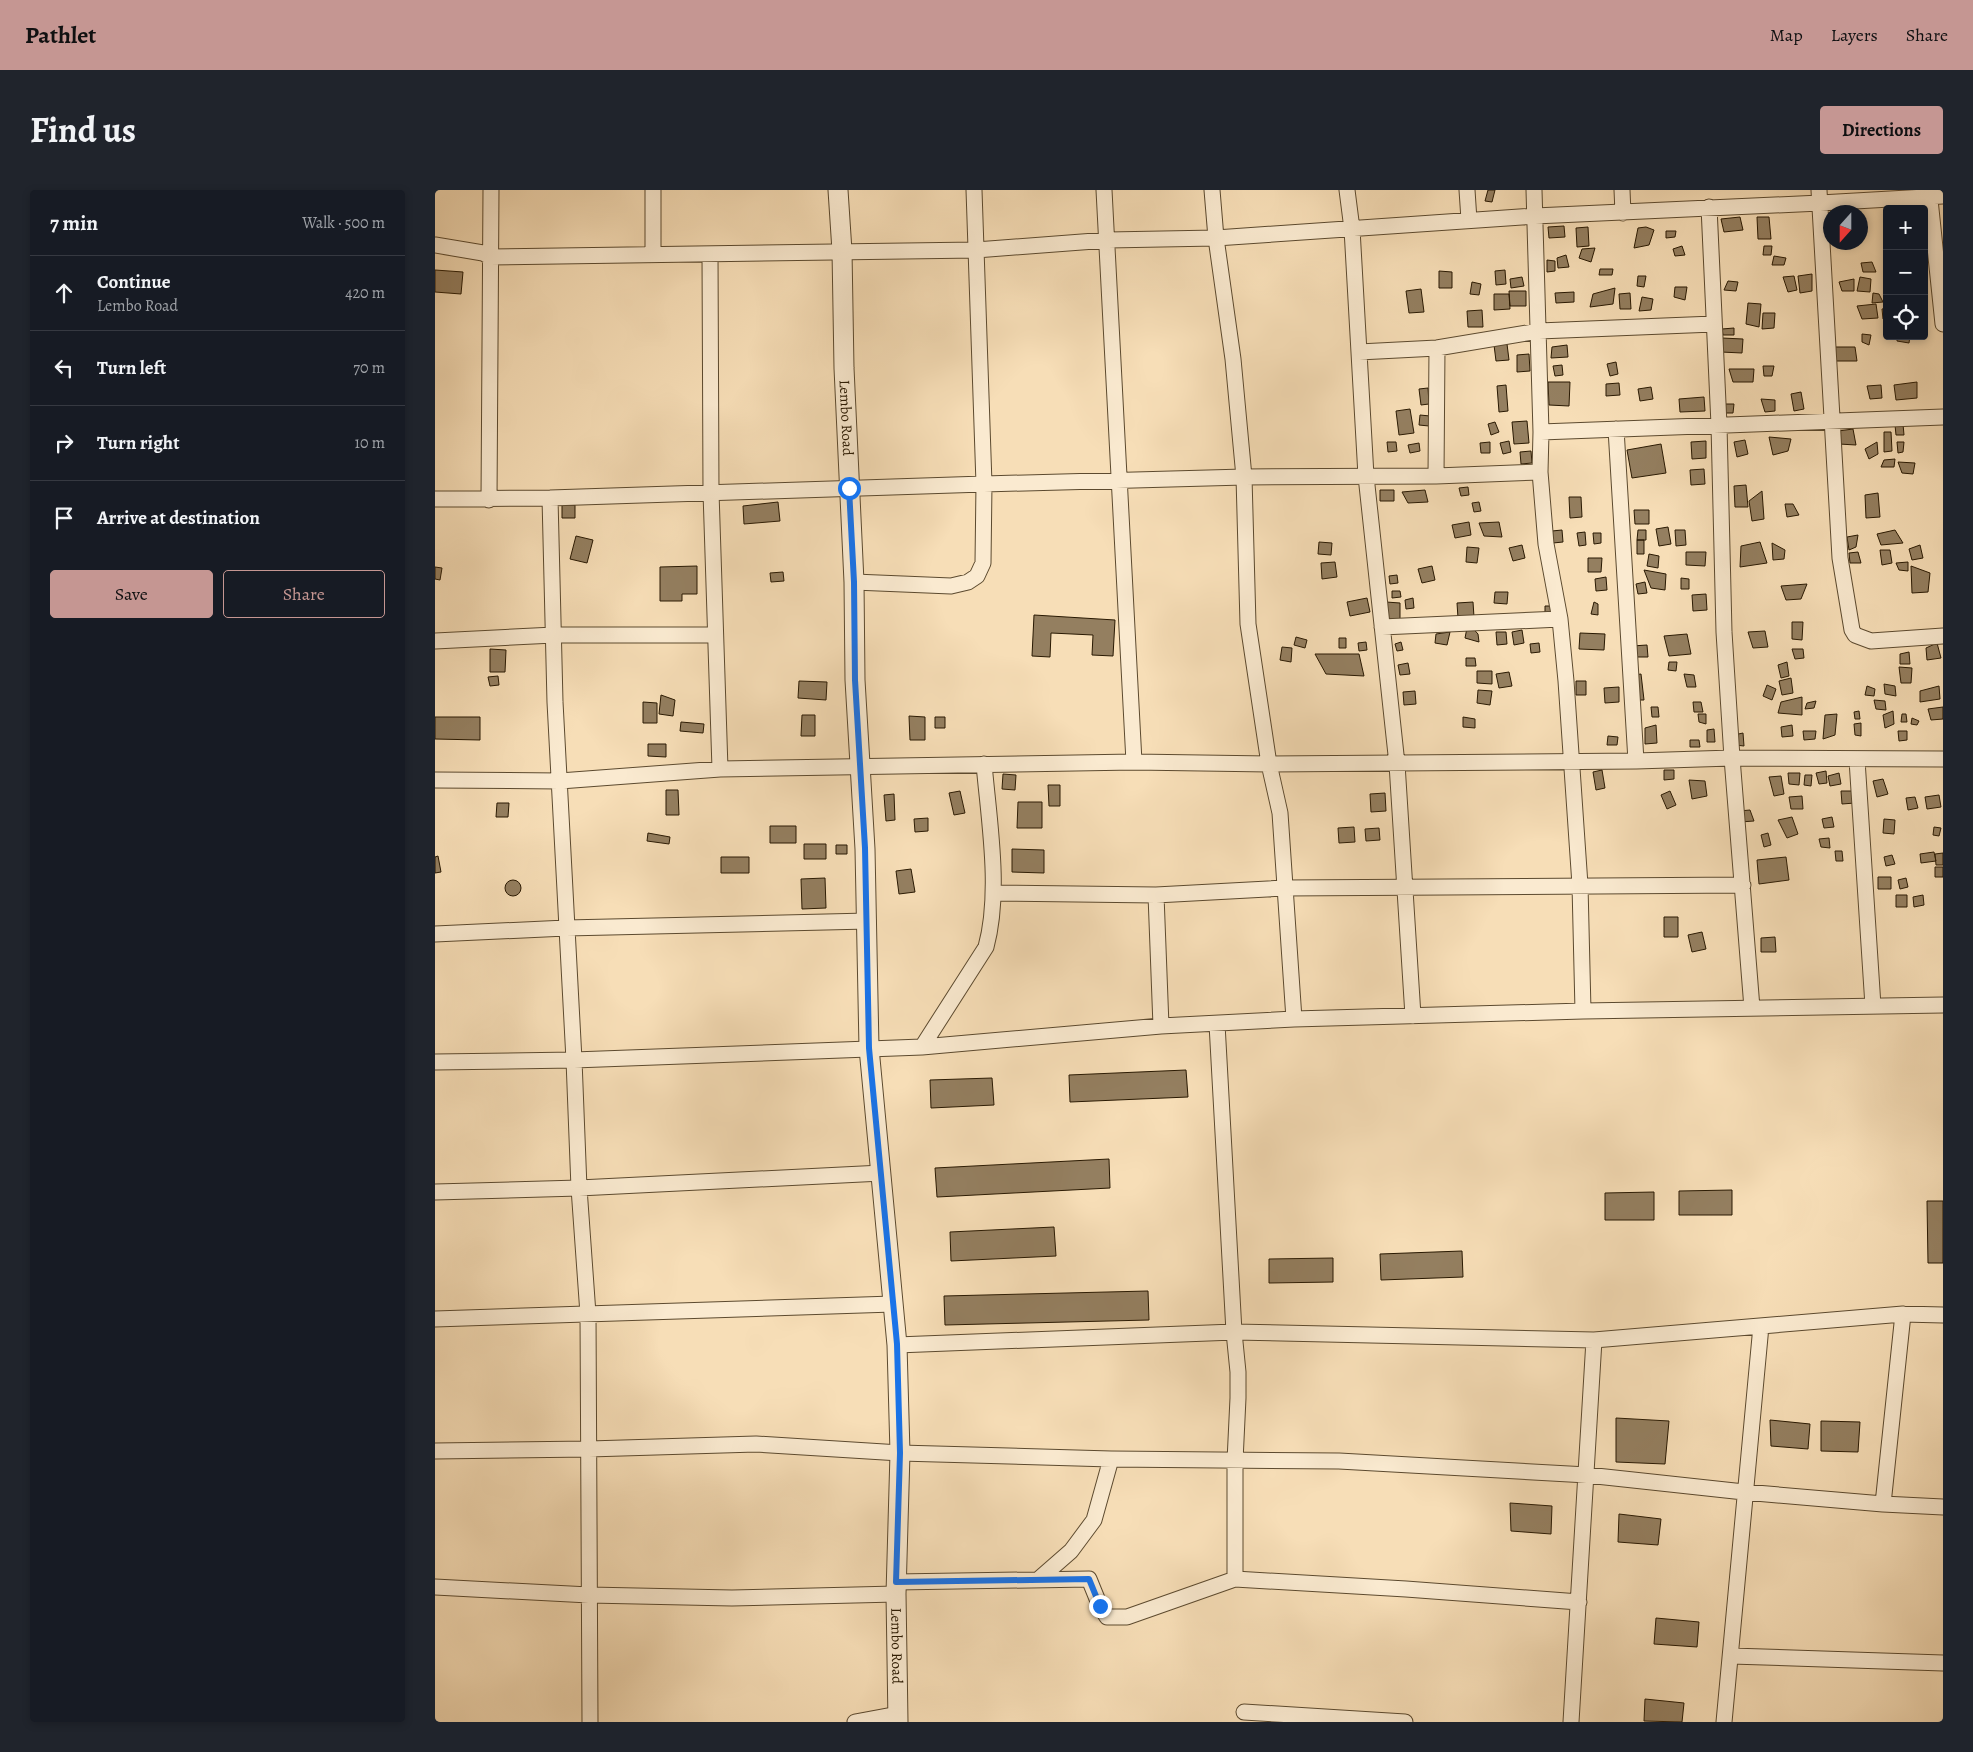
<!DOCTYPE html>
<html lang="en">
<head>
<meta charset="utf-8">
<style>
  :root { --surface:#171b24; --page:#20242c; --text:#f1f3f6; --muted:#9ea1a6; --line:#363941; --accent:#c59692 }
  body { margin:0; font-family:Alegreya,serif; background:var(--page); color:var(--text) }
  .controls { position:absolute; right:15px; top:15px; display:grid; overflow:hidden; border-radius:5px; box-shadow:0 2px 8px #0003 }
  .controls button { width:45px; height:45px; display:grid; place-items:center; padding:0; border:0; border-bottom:1px solid var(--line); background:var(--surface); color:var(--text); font:25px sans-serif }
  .compass { position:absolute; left:1388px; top:15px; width:45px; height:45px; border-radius:50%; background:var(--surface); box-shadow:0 2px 8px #0003; rotate:201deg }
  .stop { position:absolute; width:15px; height:15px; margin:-11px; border:4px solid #1a73e8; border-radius:50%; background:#fff }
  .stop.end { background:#1a73e8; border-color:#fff; box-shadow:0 1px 5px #0008 }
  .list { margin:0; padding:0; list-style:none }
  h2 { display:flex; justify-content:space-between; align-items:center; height:65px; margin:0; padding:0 20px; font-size:21px }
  h2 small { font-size:16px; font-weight:400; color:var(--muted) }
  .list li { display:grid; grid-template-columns:32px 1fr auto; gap:15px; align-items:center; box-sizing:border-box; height:75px; padding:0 20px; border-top:1px solid var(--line) }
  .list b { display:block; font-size:19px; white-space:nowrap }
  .list p { margin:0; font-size:16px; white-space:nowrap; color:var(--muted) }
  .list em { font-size:16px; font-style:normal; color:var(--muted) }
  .actions { display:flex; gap:10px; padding:15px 20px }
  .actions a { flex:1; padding:11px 0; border:1px solid var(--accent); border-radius:5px; text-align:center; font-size:18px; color:var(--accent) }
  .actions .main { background:var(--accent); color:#111 }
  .icon { flex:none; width:28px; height:28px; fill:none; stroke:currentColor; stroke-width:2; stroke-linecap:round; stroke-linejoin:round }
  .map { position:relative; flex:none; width:1508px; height:1532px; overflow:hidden; border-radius:5px }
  header { display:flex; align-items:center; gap:30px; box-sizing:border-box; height:70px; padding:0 25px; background:var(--accent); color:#111 }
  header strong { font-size:24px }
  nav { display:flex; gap:28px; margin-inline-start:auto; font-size:18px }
  .intro { display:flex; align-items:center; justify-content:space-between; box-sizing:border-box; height:120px; padding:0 30px }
  h1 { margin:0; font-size:35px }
  .button { padding:12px 22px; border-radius:5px; background:var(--accent); color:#111; font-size:18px; font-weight:700 }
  main { display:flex; gap:30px; padding:0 30px }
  aside { flex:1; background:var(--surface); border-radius:5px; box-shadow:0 2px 8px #0003 }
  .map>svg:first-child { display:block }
  .building { fill:#947f60; stroke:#291902 }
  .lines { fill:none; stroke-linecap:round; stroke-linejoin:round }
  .minor-casing { stroke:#5c4a2f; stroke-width:17 }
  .tertiary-casing { stroke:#5c4a2f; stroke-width:21 }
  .minor { stroke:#faead0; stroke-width:15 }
  .tertiary { stroke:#faead0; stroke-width:19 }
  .route { stroke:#1a73e8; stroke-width:6 }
  .labels { text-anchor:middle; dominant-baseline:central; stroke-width:4; stroke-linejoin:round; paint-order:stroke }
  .street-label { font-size:15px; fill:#291902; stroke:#faead0 }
</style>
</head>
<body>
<header>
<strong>Pathlet</strong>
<nav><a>Map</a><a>Layers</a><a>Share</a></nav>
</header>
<div class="intro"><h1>Find us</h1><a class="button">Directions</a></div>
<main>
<aside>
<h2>7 min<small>Walk · 500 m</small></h2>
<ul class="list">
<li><svg class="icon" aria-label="ahead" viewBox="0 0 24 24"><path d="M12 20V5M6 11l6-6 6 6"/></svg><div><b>Continue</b><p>Lembo Road</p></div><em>420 m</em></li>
<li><svg class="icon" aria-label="left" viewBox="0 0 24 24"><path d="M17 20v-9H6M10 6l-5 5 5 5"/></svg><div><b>Turn left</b></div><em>70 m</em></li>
<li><svg class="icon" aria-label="right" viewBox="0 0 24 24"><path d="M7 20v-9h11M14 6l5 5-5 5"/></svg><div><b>Turn right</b></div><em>10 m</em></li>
<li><svg class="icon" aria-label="arrive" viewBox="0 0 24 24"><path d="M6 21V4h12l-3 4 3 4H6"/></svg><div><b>Arrive at destination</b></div></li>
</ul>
<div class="actions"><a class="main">Save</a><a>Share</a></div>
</aside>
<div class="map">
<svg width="1508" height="1532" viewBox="0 0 1508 1532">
  <rect width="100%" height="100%" fill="#f7deb7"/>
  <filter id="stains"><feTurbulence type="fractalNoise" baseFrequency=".004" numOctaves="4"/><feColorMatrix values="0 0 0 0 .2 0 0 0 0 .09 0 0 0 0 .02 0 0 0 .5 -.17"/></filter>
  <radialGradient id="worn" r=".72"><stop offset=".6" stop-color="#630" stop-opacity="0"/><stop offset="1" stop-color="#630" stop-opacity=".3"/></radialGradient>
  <!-- building -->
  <path class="building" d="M1053,0h7l-3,12 -7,-1z
    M1305,27l3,13 -19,2 -3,-13z
    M1322,27h12l2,22h-13z
    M1129,36l1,11 -16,1 -1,-11z
    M1153,37l1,19 -12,1 -1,-19z
    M1211,37l8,3 -5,15 -15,3 4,-20z
    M1231,41h10l-1,6 -9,1z
    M1247,56l3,9 -10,1 -2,-7z
    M1329,56h8l-1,9h-8z
    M1160,58l-4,14 -12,-4 3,-9z
    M1131,65l3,12 -11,1 -1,-10z
    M1339,66l12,2 -2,7h-12z
    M1112,70l8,1v10l-8,1z
    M1437,72l4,10h-13l-2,-9z
    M1165,79h13l-1,6h-13z
    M0,80l28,2 -2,22 -26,-2z
    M1070,80l1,14 -10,1 -1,-14z
    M1004,81l13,1v16h-13z
    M1377,84v17l-12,2 -2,-17z
    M1203,86h8l-2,11 -7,-1z
    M1359,86l3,14 -9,2 -5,-15z
    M1087,87l2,9 -13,2 -1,-9z
    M1425,87l11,2 -1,13 -13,-1z
    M1419,89v12h-12l-3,-9z
    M1293,91l10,1 -2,9 -12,-1z
    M1037,92l9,2 -2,11 -9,-1z
    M1240,97h12l-2,13 -11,-3z
    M1180,98l-2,16 -23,3 3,-13z
    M986,99l3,23 -15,1 -3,-22z
    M1074,101h17v15h-16z
    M1139,102v10l-18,1 -1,-10z
    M1195,103l1,16h-11l-1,-15z
    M1438,103l6,1 4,8 -11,1z
    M1059,104h15l1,15 -16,1z
    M1207,107l11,2 -2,11 -12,1z
    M1313,113l13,1 -2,23 -13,-3z
    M1441,114l2,14 -16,1 -5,-13z
    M1452,118v11h-4l-1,-10z
    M1047,120l1,17h-15l-1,-16z
    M1328,123h12l-1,15 -12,1z
    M1299,138v7h-11l-1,-6z
    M1427,144l9,1 -2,10 -7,-3z
    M1462,146h13l-1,7 -12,-2z
    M1287,148l21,1 -1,14 -21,-1z
    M1072,154l2,16 -13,1 -2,-16z
    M1132,155l1,12 -17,1 1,-11z
    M1394,157h26l2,14h-26z
    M1094,164l1,17 -13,1v-17z
    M1181,172l2,12 -8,2 -3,-12z
    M1127,175l1,10 -8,1 -2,-10z
    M1328,176h11l-2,10h-8z
    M1294,179h25l-1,13h-20z
    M1113,192h22l-1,24 -20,-1z
    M1482,192v16l-21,2 -2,-15z
    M1184,193l1,12 -14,1v-12z
    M1071,195l2,26 -9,1 -2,-26z
    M1446,195l1,13 -12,1 -3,-13z
    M1216,197l2,12 -13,2 -2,-12z
    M993,198l1,16 -8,1 -2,-16z
    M1366,202l3,17 -10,2 -3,-17z
    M1269,207l1,14 -25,1 -1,-13z
    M1326,209l14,1v11l-10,1z
    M1285,214h14l-1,9h-11z
    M975,219l4,24 -15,2 -3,-24z
    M985,225l10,1 -1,10 -10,-1z
    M1092,231l2,22 -15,1 -2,-22z
    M1060,232l4,10 -8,3 -3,-11z
    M1468,234l1,11h-8l-1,-10z
    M1418,239l3,16 -17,-1 -1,-13z
    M1449,242h7l1,19 -8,1z
    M1334,247l22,2 -3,12 -15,4z
    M1310,250l3,14 -11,3 -3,-15z
    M1074,251l2,11 -8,2 -3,-11z
    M1271,251v17l-14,1 -1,-17z
    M952,252h9l1,9 -9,1z
    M1055,252v11h-9l-1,-10z
    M1442,252l1,12 -9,5 -4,-10z
    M1462,252h7l-1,10 -5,1z
    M984,253l1,8 -10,2 -2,-8z
    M1226,254l5,29 -34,5 -5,-28z
    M1096,261l1,12 -11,1 -1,-12z
    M1460,269l-1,8h-13l3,-7z
    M1463,272l17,1 -2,11 -11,-1z
    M1269,279l1,15 -14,1 -1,-15z
    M1311,295l2,22h-13l-1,-21z
    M1033,297l1,8 -8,1 -2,-8z
    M945,300h14v11h-14z
    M990,300l3,12 -20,1 -6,-11z
    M1327,301l2,28 -12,2 -3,-20z
    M1443,303l2,24 -14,1 -1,-23z
    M1134,307h12l1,20 -12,1z
    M343,312l2,19 -36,3 -1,-18z
    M1044,312l2,9 -7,1 -2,-9z
    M1350,314h8l6,11 -12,2z
    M127,315h13v13h-13z
    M1199,320h15v14h-14z
    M1034,332l2,13 -16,3 -3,-13z
    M1064,332l3,15 -18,-1 -5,-13z
    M1233,337l3,17 -12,2 -3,-17z
    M1127,340l1,12 -10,1 -1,-12z
    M1203,340h8v10h-9z
    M1240,340h10l1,15 -10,1z
    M1460,340l8,13 -22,2 -4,-11z
    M1150,342l1,13 -7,1 -2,-13z
    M1158,343h8v10l-7,1z
    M1423,345l-2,12 -7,3 -2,-13z
    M141,346l17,4 -6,23 -17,-4z
    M1202,350h7v14h-7z
    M884,352l13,1 -1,12 -13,-1z
    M1325,352l7,21 -27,4 1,-21z
    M1337,353l13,7 -1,9 -11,1z
    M1087,355l3,13 -12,3 -4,-13z
    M1485,355l3,13 -11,2 -3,-11z
    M1032,357l12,1 -2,15 -11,-1z
    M1445,360h10l2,13 -10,2z
    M1251,362h20l-1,14 -19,-1z
    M1423,362l3,11h-11l-1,-10z
    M1214,364l10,2 -1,12 -11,-2z
    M1153,368h14l-1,14h-13z
    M900,372l2,15 -15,2 -1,-16z
    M1473,372v9l-9,-1 -3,-7z
    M262,376v28h-15v7h-22v-34z
    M997,376l3,14 -13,3 -4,-14z
    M1476,376l19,7 -2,19 -16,1z
    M0,377l7,1 -2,12 -5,-1z
    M1209,380l22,4 -1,16 -14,-2z
    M348,382l1,9 -13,1 -1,-9z
    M962,385l1,8 -8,1 -1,-8z
    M1171,387l1,13 -11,1 -1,-12z
    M1246,388l8,1v10h-8z
    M1210,392l2,11 -9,1 -2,-10z
    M1372,394l-6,15 -15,1 -5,-14z
    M957,401h8l1,6 -9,1z
    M1060,402h13l-1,12 -13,-1z
    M1271,404l1,16 -14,1 -1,-16z
    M932,408l3,14 -20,4 -3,-14z
    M978,408l1,10 -8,1 -1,-9z
    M951,412l14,1v16h-14z
    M1038,412l1,15 -16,1 -1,-15z
    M1159,412l4,2v11l-7,-1z
    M1110,416h7v9h-7z
    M599,425l81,5 -2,36 -21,-1 1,-20 -42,-2 -1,24 -18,-1z
    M1357,432h11l-1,18 -10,-1z
    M1033,433l10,11 1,8 -14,-4z
    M1087,440l2,13 -10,2 -2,-13z
    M1330,441l3,16 -15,1 -5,-16z
    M1015,442l-3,13 -12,-2 1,-9z
    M1061,442h10l1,12 -10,1z
    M1145,443l25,1 -1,16 -25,-1z
    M1252,444l4,20 -22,2 -5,-20z
    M861,447l11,3 -2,8 -11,-3z
    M904,448h7v10h-7z
    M931,452l1,8 -8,1 -1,-8z
    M966,452l2,8 -6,1 -2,-7z
    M1104,453l1,9 -9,1 -1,-9z
    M1502,453l4,15 -14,2 -1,-12z
    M1212,455l1,12h-14l-2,-11z
    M847,457l10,1 -1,14 -11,-2z
    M55,459l16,1 -1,22h-15z
    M1357,459h11l1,9 -9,1z
    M1474,462l1,12h-10v-10z
    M880,464h44l5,22 -38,-2z
    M1031,468h9l1,8h-10z
    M1234,472h8l-1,9 -8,-1z
    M1352,472l2,14 -8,2 -3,-13z
    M973,473l2,11 -10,1 -2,-10z
    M1464,477l13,1 -1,15h-10z
    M1042,481h15v13l-15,-1z
    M1074,482l3,14 -13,2 -3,-14z
    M1206,484l3,26h-8l-2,-25z
    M1249,484l10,1 2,12h-9z
    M63,486l1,9 -9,1 -2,-9z
    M1356,488l2,15 -11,2 -3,-14z
    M364,491l28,1 -1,18 -28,-2z
    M1141,491h10v14h-10z
    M1449,494l11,2 1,10 -11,-2z
    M1332,495l9,4 -4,11 -9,-4z
    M1432,496l8,3 -1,7 -9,-1z
    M1504,496l1,13 -20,3v-11z
    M1184,497v15l-14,1 -1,-15z
    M1043,500l14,1 -2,14 -13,-2z
    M980,501l1,13 -12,1 -1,-13z
    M226,505l14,5 -2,16 -14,-2z
    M1367,507v18l-24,-2 3,-11z
    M1439,510l11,1 1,9 -10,-1z
    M1381,511l-2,7 -9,1 2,-6z
    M208,512l14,1v20h-14z
    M1258,512h8l2,10h-9z
    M1216,517h7l1,10h-7z
    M1508,517v12l-12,1 -3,-11z
    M1424,521l1,8h-5l-1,-7z
    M1458,521l1,13 -9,4 -2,-13z
    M1263,524h8v10l-7,-2z
    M1402,524l-2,21 -12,4 2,-24z
    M1467,524h4l1,8h-6z
    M367,525h13v21h-14z
    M474,526l16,1v23h-15z
    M0,527h45v23l-45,-1z
    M500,527h10v11h-10z
    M1028,527l12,2v9l-12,-1z
    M1477,528l7,3 -2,4 -6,-1z
    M246,532l23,2 -1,9 -23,-2z
    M1426,533v13l-6,-1 -1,-11z
    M1221,535l1,18 -12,1v-16z
    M1357,535l1,11 -11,1 -1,-10z
    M1279,539l1,13h-8v-12z
    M1368,541h13l-1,8 -11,1z
    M1463,541h9v9l-8,1z
    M1308,543l1,13 -9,-1 -1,-10z
    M1173,546l10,1 -1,8h-10z
    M1255,550h9l1,7h-10z
    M213,554h18v13l-18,-1z
    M1167,580l3,18 -9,2 -3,-18z
    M1229,580h10v9l-10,1z
    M1391,581l1,12 -8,1 -3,-11z
    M1353,583h12l-1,12 -10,-1z
    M1404,583l2,11 -11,2 -2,-10z
    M568,584l13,1 -1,15 -13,-1z
    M1370,585h7l-1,11 -7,-1z
    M1346,586l3,18 -10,2 -5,-19z
    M1448,589l5,15 -11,3 -4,-16z
    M1254,590l16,1 2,15 -15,3z
    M613,595h12v21h-11z
    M231,600h12l1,25h-13z
    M525,601l5,22 -11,2 -5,-22z
    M1235,601l6,14 -9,4 -6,-14z
    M1406,601h13l1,12 -13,1z
    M950,603l1,18 -15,1 -1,-18z
    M459,604l1,26 -9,1 -2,-26z
    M1504,605l2,12 -14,2 -2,-12z
    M1367,606l1,13h-12l-2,-12z
    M1480,607l3,11 -10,2 -2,-12z
    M583,612h24v26h-25z
    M62,613h12l-1,14h-12z
    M1315,620l4,11 -14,1 -1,-11z
    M1357,627l6,17 -11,4 -9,-18z
    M1397,627l2,10 -10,1 -2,-9z
    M493,628v13l-13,1 -1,-13z
    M1449,629l11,1 -1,14 -11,-1z
    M335,636h26v17h-26z
    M919,637l1,15 -16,1 -1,-15z
    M1499,637l7,1 -2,8 -6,-1z
    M944,638l1,12 -14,1 -1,-12z
    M213,643l22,4 -1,7 -22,-3z
    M1333,643l3,12 -7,2 -3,-12z
    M1394,648l1,10 -9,-1 -2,-8z
    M369,654h22v15h-22z
    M401,655h11v9h-11z
    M577,659l32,1v23l-32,-1z
    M1400,661h7l1,10h-7z
    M1499,662l2,9 -15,2 -1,-9z
    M1508,663v12h-7l-1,-11z
    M1457,665l3,9 -9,2 -2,-9z
    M3,666l3,16 -6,1v-16z
    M286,667h28v16h-28z
    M1351,667l3,23 -30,4 -2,-24z
    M1500,677h8v10h-8z
    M476,679l4,23 -16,2 -3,-23z
    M1443,687h13v12h-13z
    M390,688l1,30 -24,1 -1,-30z
    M1471,688l2,9 -8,2 -2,-9z
    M70 698a8 8 0 1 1 16 0a8 8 0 1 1-16 0Z
    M1461,705h11v12h-11z
    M1488,705l1,10 -10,2 -1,-10z
    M1229,727h14v20h-14z
    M1267,742l4,17 -14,3 -4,-17z
    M1340,747l1,15h-15v-14z
    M751,880l2,27 -118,5 -1,-27z
    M557,888l2,27 -63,3 -1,-28z
    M674,969l1,29 -173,9 -2,-29z
    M1297,1000v25h-53v-24z
    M1219,1002v28h-49v-27z
    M1492,1011h16v62h-15z
    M619,1037l2,29 -105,5 -1,-29z
    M1027,1061l1,26 -82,3 -1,-26z
    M898,1068v24l-64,1v-24z
    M713,1101l1,29 -204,5 -1,-29z
    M1181,1228l53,3 -4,43 -49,-2z
    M1335,1230l40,4 -2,25 -37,-3z
    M1386,1231l39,1 -2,30 -37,-1z
    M1075,1313l42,3 -1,28 -40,-3z
    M1184,1324l42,5 -3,26 -40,-3z
    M1221,1428l43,4 -2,25 -43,-3z
    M1210,1509l39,4 -2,19 -38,-1z"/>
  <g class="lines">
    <!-- minor casing -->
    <g class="minor-casing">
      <path id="minor" d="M218,0v65
        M669,0l30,572
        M777,0l4,48 17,121 11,118 4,147 21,140 11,49 14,206
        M912,0l5,39 14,247 31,288 16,252
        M1032,0l2,30
        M1187,0l1,23
        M1384,0l21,368 12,72 3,5 16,6 72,-5
        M1494,0l14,134
        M1274,17l10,218 5,207 8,126 20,250
        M0,55l48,8 7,4 486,-7 132,-10 108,-2 319,-22 285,-13 123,-7
        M275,64l1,238 9,277
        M924,162l78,-4 102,-17 175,-7
        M1181,239l20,332
        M1106,242l402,-15
        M1105,282l6,72 14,75 6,62 14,204 3,126
        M1001,286l1,-128
        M115,308l5,204 19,358 5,128 9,126 2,408
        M0,309l115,-1 434,-14 260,-7 192,-1 104,-4 1,-40 -7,-242
        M54,310l2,-310
        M419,392l97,4 17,-4 9,-6 6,-13 1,-79 -10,-294
        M947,437l178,-8
        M0,451l119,-6h161
        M1422,570l16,246
        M0,590l125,1 160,-12 414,-7 135,2 367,-3 96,-3 211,1
        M559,703l162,2 128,-7 459,-3
        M721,705l5,131
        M0,744l131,-6 302,-7
        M487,857l64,-100c15,-55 3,-126 -2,-183
        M0,872l139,-2 348,-13 239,-21 133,-7 289,-8 360,-6
        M0,1002l144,-4 303,-15
        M0,1129l458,-15
        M462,1155l337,-13 360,8 309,-26 40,1
        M0,1261l154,-2 167,-5 144,9 211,6 228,2 248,14 157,17 139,12 60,3
        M1448,1314l20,-190
        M604,1389l32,-28 23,-31 17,-61
        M800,1389l171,10 173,13
        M461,1392l193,-3 11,27 7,11h20l108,-38v-118l3,-63v-26l-4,-40 -17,-308
        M0,1397l154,8 143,3 164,-4
        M1296,1466l212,7
        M809,1522l161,10
        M420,1532l43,-8
        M1136,1532l23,-382
        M1289,1532l37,-396"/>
    </g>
    <!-- tertiary casing -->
    <g class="tertiary-casing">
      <g id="tertiary">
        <path id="s1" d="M403,0l4,61 2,117 10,214 1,98 10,169 4,199 28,297 3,108 -4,141 2,128"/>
      </g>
    </g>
    <!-- minor -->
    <use href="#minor" class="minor"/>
    <!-- tertiary -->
    <use href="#tertiary" class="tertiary"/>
  </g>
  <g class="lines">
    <!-- route -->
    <path class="route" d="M414,298l5,94 1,98 10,168 4,200 28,296 3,109 -4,129 193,-3 11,27"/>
  </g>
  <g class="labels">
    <!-- street labels -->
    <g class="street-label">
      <text stroke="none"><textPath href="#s1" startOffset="228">Lembo Road</textPath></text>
      <text stroke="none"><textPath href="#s1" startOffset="1458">Lembo Road</textPath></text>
    </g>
  </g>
  <rect width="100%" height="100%" filter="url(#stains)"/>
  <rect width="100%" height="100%" fill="url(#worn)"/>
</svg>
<div class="controls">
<button>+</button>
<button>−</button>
<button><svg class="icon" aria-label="locate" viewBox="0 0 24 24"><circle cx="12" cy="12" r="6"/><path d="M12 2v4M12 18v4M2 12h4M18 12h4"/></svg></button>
</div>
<svg class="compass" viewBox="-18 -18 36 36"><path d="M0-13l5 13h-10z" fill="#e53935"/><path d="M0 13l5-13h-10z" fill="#9ea1a6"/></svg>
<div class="stop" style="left:414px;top:298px"></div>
<div class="stop end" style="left:665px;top:1416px"></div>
</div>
</main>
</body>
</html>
